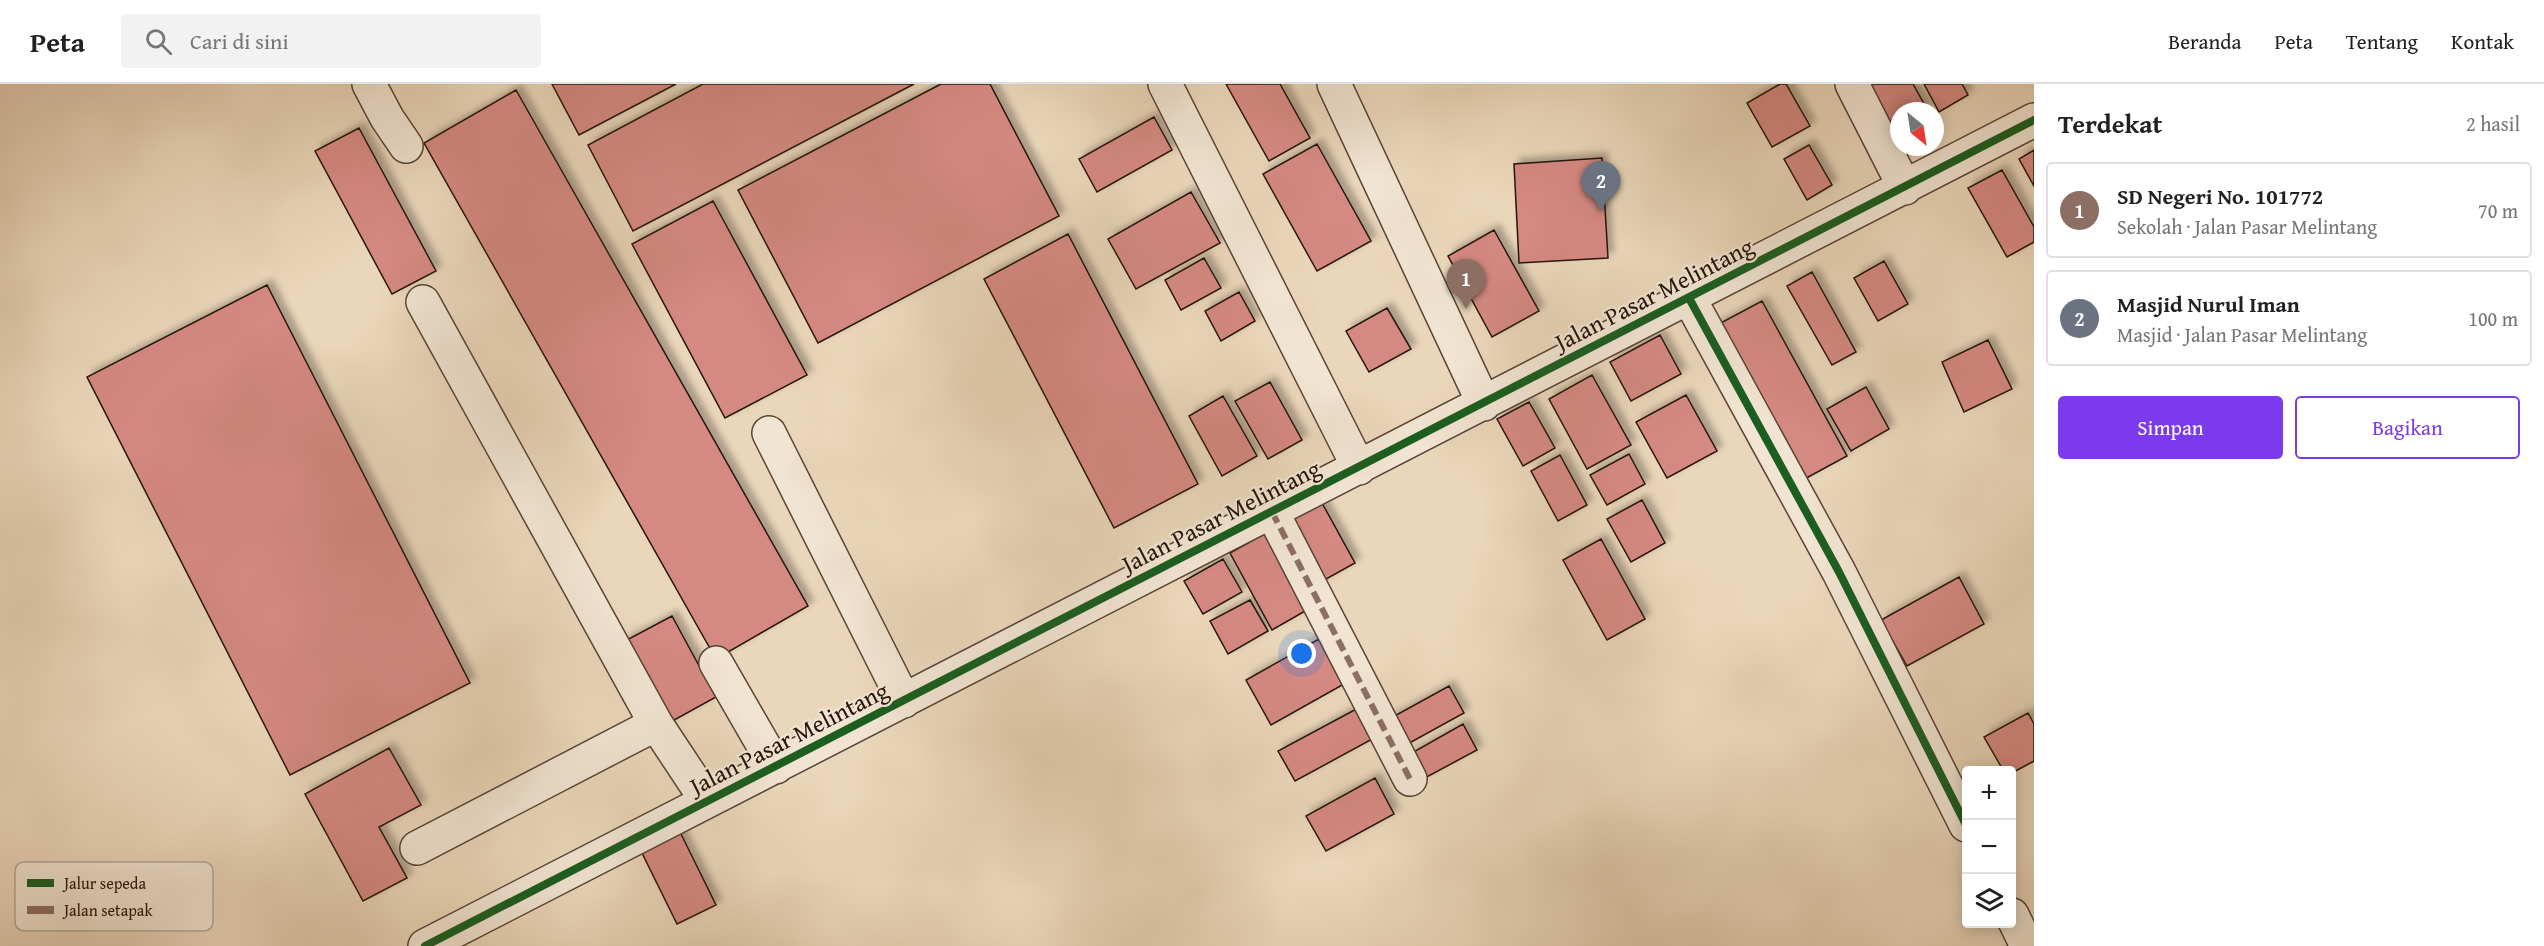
<!DOCTYPE html>
<html lang="id">
<head>
<meta charset="utf-8">
<style>
  :root { --surface:#fff; --page:#f2f2f2; --text:#202124; --muted:#757577; --line:#e0e0e0; --accent:#7c3aed }
  body { margin:0; font-family:"Gentium Book Plus",serif; background:var(--page); color:var(--text) }
  .controls { position:absolute; right:18px; bottom:18px; display:grid; overflow:hidden; border-radius:6px; box-shadow:0 3px 15px #0003 }
  .controls button { width:54px; height:54px; display:grid; place-items:center; padding:0; border:0; border-bottom:2px solid var(--line); background:var(--surface); color:var(--text); font:30px sans-serif }
  .compass { position:absolute; left:1890px; top:18px; width:54px; height:54px; border-radius:50%; background:var(--surface); box-shadow:0 3px 15px #0003; rotate:150deg }
  .you { position:absolute; left:1302px; top:570px; width:21px; height:21px; margin:-15px; border:4px solid #fff; border-radius:50%; background:#1a73e8; box-shadow:0 0 0 9px #1a73e833 }
  .badge { display:grid; place-items:center; width:39px; height:39px; border-radius:50%; background:var(--accent); color:#fff; font-size:20px; font-weight:700 }
  .pin { position:absolute; translate:-50% -50px; filter:drop-shadow(0 2px 3px #0008) }
  .pin::after { content:''; position:absolute; top:32px; width:21px; height:18px; background:inherit; clip-path:polygon(0 0,100% 0,50% 100%) }
  .list { margin:0; padding:0; list-style:none }
  h2 { display:flex; justify-content:space-between; align-items:center; height:78px; margin:0; padding:0 24px; font-size:26px }
  h2 small { font-size:20px; font-weight:400; color:var(--muted) }
  .list li { display:grid; grid-template-columns:39px 1fr auto; gap:18px; align-items:center; box-sizing:border-box; height:96px; margin:0 12px 12px; padding:0 12px; border:2px solid var(--line); border-radius:6px }
  .list b { display:block; font-size:22px; white-space:nowrap }
  .list p { margin:0; font-size:20px; white-space:nowrap; color:var(--muted) }
  .list em { font-size:20px; font-style:normal; color:var(--muted) }
  .actions { display:flex; gap:12px; padding:18px 24px }
  .actions a { flex:1; padding:14px 0; border:2px solid var(--accent); border-radius:6px; text-align:center; font-size:21px; color:var(--accent) }
  .actions .main { background:var(--accent); color:#fff }
  .icon { flex:none; width:33px; height:33px; fill:none; stroke:currentColor; stroke-width:2; stroke-linecap:round; stroke-linejoin:round }
  .map { position:relative; flex:none; width:2034px; height:862px; overflow:hidden }
  header { display:flex; align-items:center; gap:36px; box-sizing:border-box; height:84px; padding:0 30px; background:var(--surface); border-bottom:2px solid var(--line) }
  header strong { font-size:28px }
  nav { display:flex; gap:33px; margin-inline-start:auto; font-size:21px }
  .search { width:420px; height:54px; background:var(--page); display:flex; align-items:center; gap:15px; box-sizing:border-box; padding:0 21px; border-radius:6px; color:var(--muted); font-size:22px }
  main { display:flex }
  aside { flex:1; background:var(--surface) }
  .map>svg:first-child { display:block }
  .building { fill:#d48982; stroke:#261409; stroke-width:1.5; filter:url(#shadow) }
  .lines { fill:none; stroke-linecap:round; stroke-linejoin:round }
  .minor-casing { stroke:#574435; stroke-width:36 }
  .minor { stroke:#f1e4d2; stroke-width:33 }
  .quiet { stroke:#8d6e63; stroke-width:6; stroke-dasharray:12 6; stroke-linecap:butt }
  .cycleway-casing { stroke:#f1e4d2; stroke-width:11 }
  .cycleway { stroke:#1b5e20; stroke-width:8 }
  .labels { text-anchor:middle; dominant-baseline:central; stroke-width:4.5; stroke-linejoin:round; paint-order:stroke }
  .street-label { font-size:24px; fill:#261409; stroke:#f1e4d2 }
  .key { fill:#f1e4d2; stroke:#b4a696; stroke-width:1.5 }
  .key-label { font-size:16px; fill:#261409 }
</style>
</head>
<body>
<header>
<strong>Peta</strong>
<div class="search"><svg class="icon" aria-label="search" viewBox="0 0 24 24"><circle cx="10" cy="10" r="6"/><path d="M15 15l6 6"/></svg>Cari di sini</div>
<nav><a>Beranda</a><a>Peta</a><a>Tentang</a><a>Kontak</a></nav>
</header>
<main>
<div class="map">
<svg width="2034" height="862" viewBox="0 0 2034 862">
  <defs>
    <filter id="shadow"><feDropShadow dx="5.5" dy="-5.5" stdDeviation="3" flood-color="#0004"/></filter>
  </defs>
  <rect width="100%" height="100%" fill="#ead6ba"/>
  <filter id="stains"><feTurbulence type="fractalNoise" baseFrequency=".00333" numOctaves="4"/><feColorMatrix values="0 0 0 0 .2 0 0 0 0 .09 0 0 0 0 .02 0 0 0 .5 -.17"/></filter>
  <radialGradient id="worn" r=".72"><stop offset=".6" stop-color="#630" stop-opacity="0"/><stop offset="1" stop-color="#630" stop-opacity=".3"/></radialGradient>
  <!-- building -->
  <path class="building" d="M552,0h124l-97,51z
    M703,0h211l-281,147 -45,-86z
    M941,0h49l69,132 -241,127 -80,-153z
    M1226,0h54l30,54 -41,23z
    M1780,0h6l24,42 -38,21 -25,-44z
    M1863,0h50l15,27h-29v36h9l-8,4z
    M1924,0h38l6,11 -29,17z
    M516,6l292,516 -92,53 -292,-516z
    M1154,33l18,33 -75,42 -18,-33z
    M359,44l77,143 -44,23 -77,-143z
    M1317,60l54,97 -54,30 -54,-97z
    M1809,61l23,40 -25,15 -23,-41z
    M2034,66v36l-15,-27z
    M1602,74l6,100 -89,5 -5,-99z
    M2002,86l32,57v15l-27,15 -39,-69z
    M1191,108l29,51 -84,46 -28,-50z
    M713,117l94,174 -82,43 -93,-174z
    M1494,146l45,81 -47,26 -44,-81z
    M1068,150l130,250 -84,44 -130,-249z
    M1204,174l17,30 -40,22 -16,-30z
    M1884,177l24,43 -30,17 -24,-43z
    M1812,188l44,80 -24,13 -45,-79z
    M267,201l203,398 -180,92 -203,-398z
    M1239,208l16,29 -34,20 -16,-30z
    M1762,217l85,155 -46,25 -86,-155z
    M1387,224l24,41 -42,23 -23,-41z
    M1660,251l21,39 -50,27 -21,-39z
    M1988,256l24,49 -48,23 -22,-50z
    M1592,291l39,70 -44,24 -38,-70z
    M1270,298l32,58 -34,19 -33,-58z
    M1866,303l23,42 -38,22 -24,-42z
    M1686,311l31,56 -50,27 -31,-56z
    M1223,312l34,60 -35,20 -33,-60z
    M1529,318l26,46 -32,18 -26,-47z
    M1629,370l16,30 -38,21 -17,-30z
    M1560,371l27,50 -29,16 -27,-50z
    M1642,416l23,43 -34,19 -24,-43z
    M1322,419l33,60 -36,20 -33,-60z
    M1271,446l43,76 -42,24 -42,-77z
    M1601,455l44,80 -38,21 -44,-80z
    M1223,475l19,33 -39,22 -19,-33z
    M1959,493l25,47 -77,42 -26,-46z
    M1250,516l18,31 -40,23 -18,-33z
    M672,532l44,81 -49,27 -44,-82z
    M1319,555l25,45 -73,41 -25,-45z
    M1449,602l15,27 -60,33 -15,-27z
    M1360,623l16,30 -81,44 -17,-30z
    M2028,629l6,11v37l-22,12v-3h-9l-19,-33z
    M1463,640l14,26 -54,29 -13,-25z
    M389,664l32,57 -42,22 28,51 -44,23 -58,-107z
    M1375,694l19,36 -68,37 -20,-35z
    M680,748l36,73 -39,19 -36,-73z"/>
  <g class="lines">
    <!-- minor casing -->
    <g class="minor-casing">
      <path id="minor" d="M369,0l18,34 19,28
        M1165,0l194,384
        M1334,0l150,320
        M1852,0l53,104
        M1689,214l150,274 127,253
        M423,218l233,422
        M769,349l135,268
        M1272,428l138,267
        M716,579l60,104
        M417,764l239,-124 51,77
        M2012,831l15,31
        M425,862l1609,-826"/>
    </g>
    <!-- minor -->
    <use href="#minor" class="minor"/>
    <!-- quiet -->
    <path class="quiet" d="M1272,428l138,267"/>
    <!-- cycleway casing -->
    <g class="cycleway-casing">
      <path id="cycleway" d="M1689,214l150,274 127,253
        M425,862l1609,-826"/>
    </g>
    <!-- cycleway -->
    <use href="#cycleway" class="cycleway"/>
  </g>
  <g class="labels">
    <!-- street labels -->
    <g class="street-label">
      <text transform="translate(1654 210) rotate(-27)">Jalan Pasar Melintang</text>
      <text transform="translate(1221 432) rotate(-27)">Jalan Pasar Melintang</text>
      <text transform="translate(789 654) rotate(-27)">Jalan Pasar Melintang</text>
    </g>
  </g>
  <!-- legend -->
  <rect x="15" y="778" width="198" height="69" rx="9" class="key"/>
  <rect x="27" y="795" width="27" height="8" fill="#1b5e20"/>
  <rect x="27" y="822" width="27" height="8" fill="#8d6e63"/>
  <g class="key-label">
    <text x="64" y="805">Jalur sepeda</text>
    <text x="64" y="832">Jalan setapak</text>
  </g>
  <rect width="100%" height="100%" filter="url(#stains)"/>
  <rect width="100%" height="100%" fill="url(#worn)"/>
</svg>
<div class="controls">
<button>+</button>
<button>−</button>
<button><svg class="icon" aria-label="layers" viewBox="0 0 24 24"><path d="M12 4l9 5-9 5-9-5zM3 14l9 5 9-5"/></svg></button>
</div>
<svg class="compass" viewBox="-18 -18 36 36"><path d="M0-13l5 13h-10z" fill="#e53935"/><path d="M0 13l5-13h-10z" fill="#757577"/></svg>
<div class="you"></div>
<div class="pin badge" style="left:1466px;top:225px;background:#8d6e63">1</div>
<div class="pin badge" style="left:1601px;top:127px;background:#6b7280">2</div>
</div>
<aside>
<h2>Terdekat<small>2 hasil</small></h2>
<ul class="list">
<li><span class="badge" style="background:#8d6e63">1</span><div><b>SD Negeri No. 101772</b><p>Sekolah · Jalan Pasar Melintang</p></div><em>70 m</em></li>
<li><span class="badge" style="background:#6b7280">2</span><div><b>Masjid Nurul Iman</b><p>Masjid · Jalan Pasar Melintang</p></div><em>100 m</em></li>
</ul>
<div class="actions"><a class="main">Simpan</a><a>Bagikan</a></div>
</aside>
</main>
</body>
</html>
